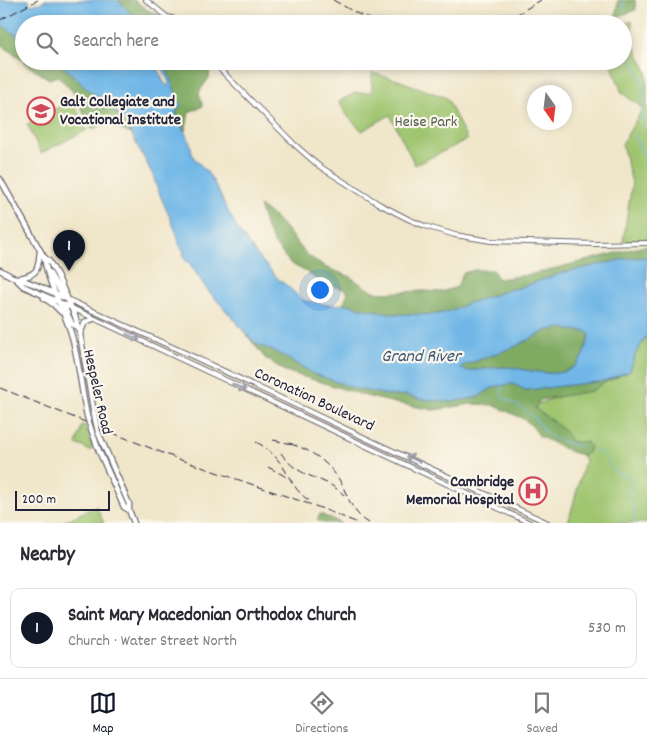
<!DOCTYPE html>
<html lang="en">
<head>
<meta charset="utf-8">
<style>
  :root { --surface:#fff; --page:#f7f7f7; --text:#2b2b33; --muted:#7c7c81; --line:#e1e1e2; --accent:#111827 }
  body { margin:0; font-family:Dekko,sans-serif; background:var(--page); color:var(--text) }
  .compass { position:absolute; left:527px; top:85px; width:45px; height:45px; border-radius:50%; background:var(--surface); box-shadow:0 2px 8px #0003; rotate:166deg }
  .scale { position:absolute; left:15px; bottom:12px; width:95px; box-sizing:border-box; padding-left:5px; border:2px solid #22223b; border-top:0; font-size:14px; line-height:18px; white-space:nowrap; color:#22223b; -webkit-text-stroke:4px #fbf7ec; paint-order:stroke }
  .you { position:absolute; left:319px; top:289px; width:18px; height:18px; margin:-12px; border:4px solid #fff; border-radius:50%; background:#1a73e8; box-shadow:0 0 0 8px #1a73e833 }
  .badge { display:grid; place-items:center; width:32px; height:32px; border-radius:50%; background:var(--accent); color:#fff; font-size:16px; font-weight:700 }
  .pin { position:absolute; translate:-50% -41px; filter:drop-shadow(0 1px 2px #0008) }
  .pin::after { content:''; position:absolute; top:26px; width:18px; height:15px; background:inherit; clip-path:polygon(0 0,100% 0,50% 100%) }
  .list { margin:0; padding:0; list-style:none }
  h2 { display:flex; justify-content:space-between; align-items:center; height:65px; margin:0; padding:0 20px; font-size:21px }
  h2 small { font-size:16px; font-weight:400; color:var(--muted) }
  .list li { display:grid; grid-template-columns:32px 1fr auto; gap:15px; align-items:center; box-sizing:border-box; height:80px; margin:0 10px 10px; padding:0 10px; border:1px solid var(--line); border-radius:10px }
  .list b { display:block; font-size:19px; white-space:nowrap }
  .list p { margin:0; font-size:16px; white-space:nowrap; color:var(--muted) }
  .list em { font-size:16px; font-style:normal; color:var(--muted) }
  .icon { flex:none; width:28px; height:28px; fill:none; stroke:currentColor; stroke-width:2; stroke-linecap:round; stroke-linejoin:round }
  .map { position:relative; flex:none; width:647px; height:523px; overflow:hidden }
  .search { position:absolute; background:var(--surface); box-shadow:0 2px 8px #0003; left:15px; right:15px; top:15px; height:55px; display:flex; align-items:center; gap:12px; box-sizing:border-box; padding:0 18px; border-radius:28px; color:var(--muted); font-size:19px }
  .sheet { height:155px; background:var(--surface) }
  nav { display:flex; justify-content:space-around; align-items:center; box-sizing:border-box; height:70px; border-top:1px solid var(--line); background:var(--surface); font-size:14px; color:var(--muted) }
  nav a { display:grid; justify-items:center; gap:2px }
  nav .on { color:var(--accent) }
  .map>svg:first-child { display:block }
  .green { fill:#9fc570; stroke:#607456 }
  .forest { fill:#7faa62; stroke:#50664e }
  .water { fill:#70b7e7; stroke:#496c91; fill-rule:evenodd }
  .lines { fill:none; stroke-linecap:round; stroke-linejoin:round }
  .stream { stroke:#70b7e7; stroke-width:1 }
  .secondary-casing { stroke:#6a676d; stroke-width:6 }
  .primary-casing { stroke:#6a676d; stroke-width:7 }
  .secondary { stroke:#fff; stroke-width:4 }
  .primary { stroke:#fff; stroke-width:4.5 }
  .rail { stroke:#22223b; stroke-width:1; stroke-dasharray:8 4; stroke-linecap:butt }
  .primary-bridge-casing { stroke:#6a676d; stroke-width:7; stroke-linecap:butt }
  .primary-bridge { stroke:#fff; stroke-width:4.5 }
  .oneway { stroke:#9c9ca7 }
  .labels { text-anchor:middle; dominant-baseline:central; stroke-width:4.5; stroke-linejoin:round; paint-order:stroke }
  .poi-label { font-size:16px; font-weight:bold; fill:#22223b; stroke:#fbf7ec; text-anchor:start }
  .park-label { font-size:16px; fill:#4e5b4e; stroke:#fbf7ec }
  .street-label { font-size:16px; fill:#22223b; stroke:#fbf7ec }
  .water-label { font-size:18px; font-style:italic; fill:#3d5677; stroke:#fbf7ec }
</style>
</head>
<body>
<div class="map">
<svg width="647" height="523" viewBox="0 0 647 523">
  <rect width="100%" height="100%" fill="#fbf7ec"/>
  <filter id="ink" filterUnits="userSpaceOnUse"><feTurbulence type="fractalNoise" baseFrequency=".02" numOctaves="2"/><feDisplacementMap in="SourceGraphic" scale="10" xChannelSelector="R" yChannelSelector="G"/><feConvolveMatrix kernelMatrix="1 2 1 2 8 2 1 2 1" color-interpolation-filters="sRGB"/></filter>
  <filter id="wash" filterUnits="userSpaceOnUse"><feTurbulence type="fractalNoise" baseFrequency=".0096" numOctaves="4" result="noise"/><feDisplacementMap in="SourceGraphic" scale="20" xChannelSelector="R" yChannelSelector="G"/><feGaussianBlur stdDeviation="1.12" result="paint"/><feColorMatrix in="noise" values="0 0 0 0 0 0 0 0 0 0 0 0 0 0 0 0 0 1.4 0 .05"/><feComposite in="paint" operator="in"/></filter>
  <g filter="url(#wash)">
    <rect width="100%" height="100%" fill="#f0e6ca"/>
    <!-- green -->
    <path class="green" d="M632,21v20l15,31v168l-24,2 9,-59 -10,-39 21,-36 -21,-15 -10,-27 2,-5h9v-37z
      M372,73l23,6 52,19 20,42 -52,25 -25,-50 -28,16 -14,-14 -9,-16 16,-8 17,-1z
      M72,100l15,30 -46,23 -14,-29z
      M647,333v190h-79l17,-63 -12,-18 -41,-36 31,-11z
      M82,425l3,1 7,21 -1,3 -1,1 -7,-4 -7,-3z
      M96,506l8,17h-43z"/>
    <!-- forest -->
    <path class="forest" d="M118,0h16l12,9 20,10 6,5h-31z
      M618,0h17l1,10 -20,7z
      M0,24l24,16v21h27l4,4 9,2 27,25 17,12 17,18 6,12 -26,-10 -13,6 -19,-38 -15,-16 -9,3 -24,-15 -5,-6 -20,-14z
      M164,61h47l-2,17 -8,11 -2,4 4,13 -14,6 -2,12 -2,7c-7,-11 -9,-15 -8,-28z
      M259,206l12,8 5,5 6,5 24,30 21,14 22,8 16,11 14,6 44,-2 18,1 16,-5 6,-14 12,-3h18l5,9 35,-5 111,-28h3v11l-22,2 -63,14 -40,14 -8,2h-2l-43,14 -13,6 -13,4 -12,2 -37,-1 -10,-2 -19,-3 -17,-5 -5,1 5,-13 -4,-3 -22,-6 -14,-10 -18,-10 -16,-20 -8,-16z
      M234,319l19,22 6,4 17,7 38,22 44,15 35,7 13,-1 13,4 32,3 27,-5 12,-8 8,-3 15,-2 13,6 20,-2 58,-7 26,-10 -28,13 -10,7 -52,9 -5,8 29,22 8,12h15l3,5 -2,6 -6,2 -11,-3 -32,-16 -6,-9 -9,-8 -31,-14 -22,-1 -37,6 -39,-7 -29,-7 -81,-25 -20,-13z
      M563,328l6,2 17,1 4,4c-3,8 -5,19 -10,25 -17,25 -54,7 -77,7 -11,0 -33,6 -42,2l1,-3 52,-19 34,-17z
      M320,514l21,9h-18l-6,-3z"/>
    <!-- water -->
    <path class="water" d="M0,0h29v3l2,2 9,-2 6,-3h72l23,24h-117v16l-24,-16z
      M51,61h104l8,20 4,5 2,-1v-2l-9,-22h4l12,33 -1,4 1,5 4,-1c3,5 -2,5 -4,9l1,7 12,22 3,11 -1,2c4,7 10,12 15,18 11,13 15,28 23,42 2,5 6,8 7,14l20,27 15,17 8,9 11,8 11,11 4,2 24,4 19,-1 17,5 19,3 10,2 37,1 12,-2 13,-4 13,-6 43,-14h2l8,-2 40,-14 63,-14 22,-2v78l-12,20 -5,16 -26,10 -58,7 -20,2 -13,-6 -15,2 -8,3 -12,8 -27,5 -32,-3 -13,-4 -13,1 -36,-7 -43,-15 -38,-22 -17,-7 -6,-4 -47,-53 -18,-27h-2l-3,-6 1,-3 -5,-8 -2,-10 -20,-46 -4,-13 -28,-53 -17,-18 -17,-12 -27,-25 -9,-2zM563,328l6,2 17,1 4,4c-3,8 -5,19 -10,25 -17,25 -54,7 -77,7 -11,0 -33,6 -42,2l1,-3 52,-19 34,-17z"/>
    <g class="lines">
      <!-- stream -->
      <path class="stream" d="M624,0l-1,4 2,6
        M625,25v16l18,43 -2,43
        M637,135l-1,3 8,19 3,14
        M645,257l2,-5
        M502,386v11c13,6 26,14 36,25 3,4 6,9 10,12 9,7 23,9 33,13
        M595,450c13,4 10,11 18,20 4,4 13,4 17,9 5,6 -3,12 -2,19 1,4 5,6 6,10 1,5 -2,9 1,15"/>
    </g>
  </g>
  <g filter="url(#ink)">
    <g class="lines">
      <!-- secondary casing -->
      <g class="secondary-casing">
        <path id="secondary" d="M146,0l20,16 6,8
          M167,17l5,1 5,6
          M212,61l82,83 25,22 60,38 29,15 17,7 30,9 36,6 105,3 51,-1
          M69,300l123,56 169,80 187,87
          M72,308l458,215"/>
      </g>
      <!-- primary casing -->
      <g class="primary-casing">
        <path id="primary" d="M0,179l40,71 4,7 5,4 8,14 18,41 5,18 15,85
          M44,257c4,27 19,51 27,76 8,27 10,56 16,83
          M0,270l16,9 7,7 49,22
          M49,272l15,26
          M20,278c19,-4 18,-9 20,-27
          M17,279c17,3 36,15 52,21
          M44,298l10,7 7,7
          M63,304l9,20 6,3
          M80,334l5,-12 8,-3
          M91,429l8,22 25,56 5,3
          M98,432l31,72v6l5,13"/>
      </g>
      <!-- secondary -->
      <use href="#secondary" class="secondary"/>
      <!-- primary -->
      <use href="#primary" class="primary"/>
      <!-- rail -->
      <path class="rail" d="M333,0l23,13 26,11
        M0,20l38,-20
        M493,24l23,-9 25,-15
        M0,388l178,71 140,48 40,16
        M273,440l24,5
        M256,442c12,6 22,16 29,28 7,12 12,23 25,31
        M290,444c21,5 39,19 50,37 9,17 11,31 29,42
        M281,453c18,27 43,22 63,42
        M268,467l15,8 6,4"/>
      <!-- primary-bridge casing -->
      <g class="primary-bridge-casing">
        <path id="primary-bridge" d="M87,416l4,13
          M95,419l3,13"/>
      </g>
      <!-- primary-bridge -->
      <use href="#primary-bridge" class="primary-bridge"/>
    </g>
    <!-- one-way arrows -->
    <defs><path id="oneway-shaft" d="M-6 0H5M1.5-3L5.5 0L1.5 3" fill="none" stroke-width="1.6" stroke-linecap="round" stroke-linejoin="round" transform="scale(1.25)"/></defs>
    <g class="oneway">
      <use href="#oneway-shaft" transform="translate(133 337) rotate(25)"/>
      <use href="#oneway-shaft" transform="translate(239 387) rotate(25)"/>
      <use href="#oneway-shaft" transform="translate(413 459) rotate(-155)"/>
    </g>
  </g>
  <!-- icons -->
  <defs>
    <g id="school-ring" transform="scale(1.4375)"><circle r="9.5" fill="#fbf7ec" stroke="#d1495b" stroke-width="1.5"/><path d="M0-5L7-2L0 1L-7-2ZM-4 1L0 2.5L4 1V4Q0 6-4 4Z" fill="#d1495b"/></g>
    <g id="hospital-ring" transform="scale(1.4375)"><circle r="9.5" fill="#fbf7ec" stroke="#d1495b" stroke-width="1.5"/><path d="M-5-5h3v3.5h4V-5h3V5h-3V1.5h-4V5h-3Z" fill="#d1495b"/></g>
  </defs>
  <g fill-rule="evenodd">
    <use href="#school-ring" x="41" y="111"/>
    <use href="#hospital-ring" x="533" y="491"/>
  </g>
  <g class="labels">
    <!-- poi labels -->
    <g class="poi-label">
      <text x="60" y="102">Galt Collegiate and<tspan x="60" dy="18">Vocational Institute</tspan></text>
      <text x="514" y="482" text-anchor="end">Cambridge<tspan x="514" dy="18">Memorial Hospital</tspan></text>
    </g>
    <!-- park labels -->
    <g class="park-label">
      <text x="426" y="122">Heise Park</text>
    </g>
    <!-- street labels -->
    <g class="street-label">
      <text transform="translate(97 392) rotate(77)">Hespeler Road</text>
      <text transform="translate(314 400) rotate(25)">Coronation Boulevard</text>
    </g>
    <!-- water labels -->
    <g class="water-label">
      <text x="421" y="357">Grand River</text>
    </g>
  </g>
</svg>
<svg class="compass" viewBox="-18 -18 36 36"><path d="M0-13l5 13h-10z" fill="#e53935"/><path d="M0 13l5-13h-10z" fill="#7c7c81"/></svg>
<div class="scale">200 m</div>
<div class="you"></div>
<div class="pin badge" style="left:69px;top:271px">1</div>
<div class="search"><svg class="icon" aria-label="search" viewBox="0 0 24 24"><circle cx="10" cy="10" r="6"/><path d="M15 15l6 6"/></svg>Search here</div>
</div>
<section class="sheet">
<h2>Nearby<small></small></h2>
<ul class="list">
<li><span class="badge">1</span><div><b>Saint Mary Macedonian Orthodox Church</b><p>Church · Water Street North</p></div><em>530 m</em></li>
</ul>
</section>
<nav>
<a class="on"><svg class="icon" aria-label="map" viewBox="0 0 24 24"><path d="M3 6l6-2 6 2 6-2v14l-6 2-6-2-6 2zM9 4v14M15 6v14"/></svg>Map</a>
<a><svg class="icon" aria-label="directions" viewBox="0 0 24 24"><path d="M12 3l9 9-9 9-9-9zM9 14v-3h6M13 9l2 2-2 2"/></svg>Directions</a>
<a><svg class="icon" aria-label="saved" viewBox="0 0 24 24"><path d="M7 4h10v16l-5-4-5 4z"/></svg>Saved</a>
</nav>
</body>
</html>
